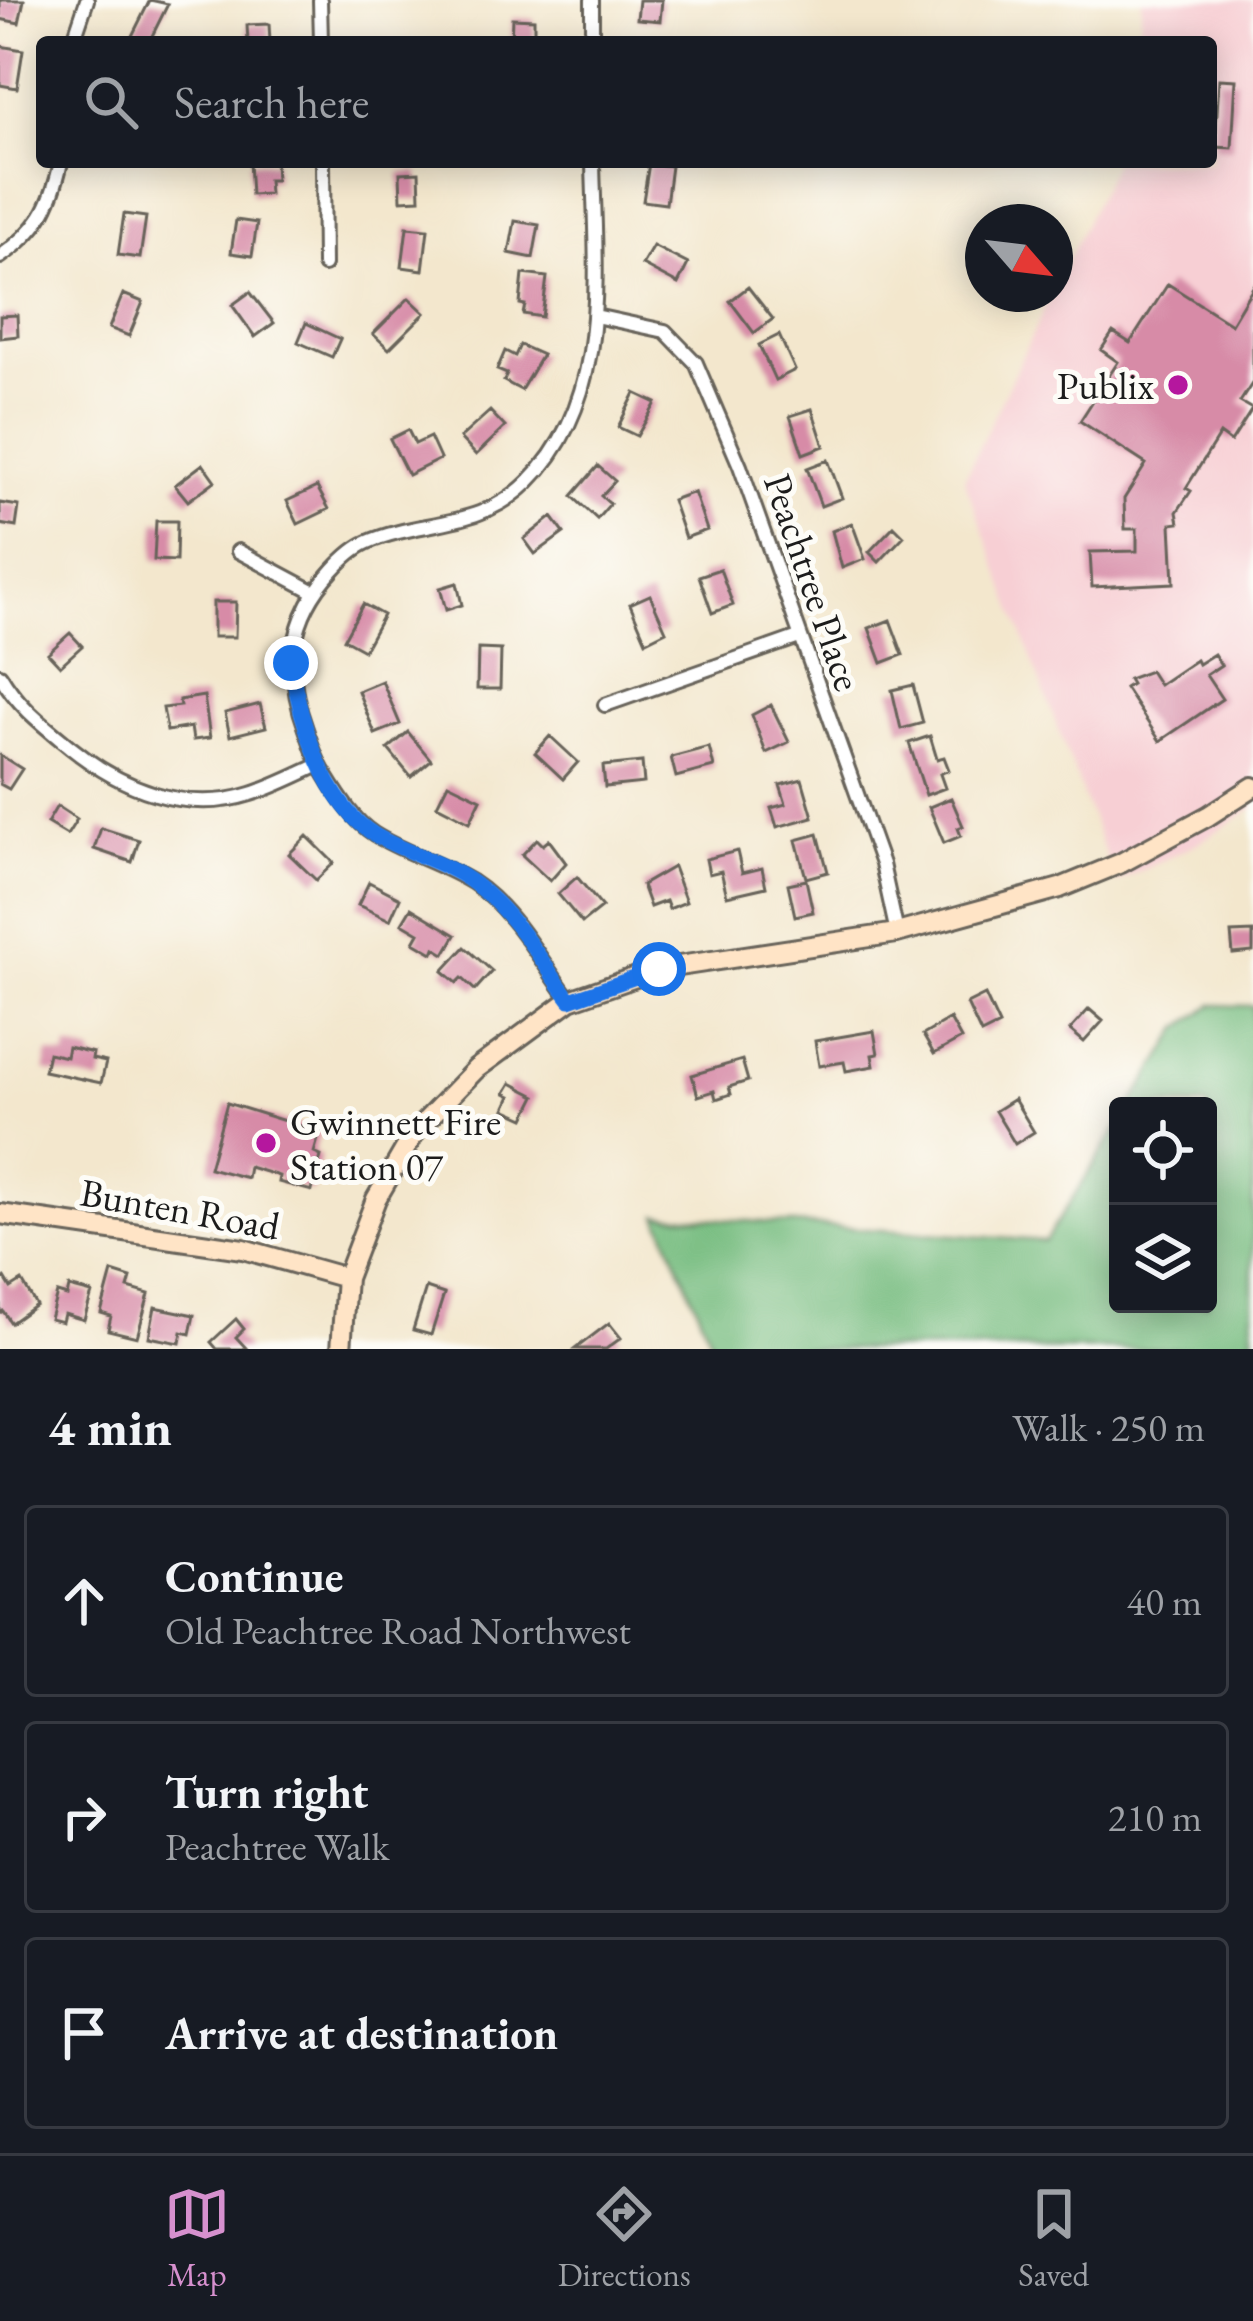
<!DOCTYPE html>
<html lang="en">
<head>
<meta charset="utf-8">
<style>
  :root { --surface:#171b24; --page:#242831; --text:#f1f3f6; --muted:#9ea1a6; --line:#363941; --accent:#d690ce }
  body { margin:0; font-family:"EB Garamond",serif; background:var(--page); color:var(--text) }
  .controls { position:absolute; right:36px; bottom:36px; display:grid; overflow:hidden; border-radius:12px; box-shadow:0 6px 30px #0003 }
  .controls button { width:108px; height:108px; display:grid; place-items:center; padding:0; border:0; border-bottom:3px solid var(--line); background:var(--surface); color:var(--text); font:60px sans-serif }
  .compass { position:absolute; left:965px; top:204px; width:108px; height:108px; border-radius:50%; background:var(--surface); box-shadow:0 6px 30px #0003; rotate:118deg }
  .stop { position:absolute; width:36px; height:36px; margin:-27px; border:9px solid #1a73e8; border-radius:50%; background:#fff }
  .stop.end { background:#1a73e8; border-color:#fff; box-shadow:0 3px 12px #0008 }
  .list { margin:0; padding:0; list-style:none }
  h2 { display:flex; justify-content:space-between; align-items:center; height:156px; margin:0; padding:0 48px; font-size:51px }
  h2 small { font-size:39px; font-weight:400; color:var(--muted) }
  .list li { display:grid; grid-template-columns:78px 1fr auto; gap:36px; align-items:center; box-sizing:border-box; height:192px; margin:0 24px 24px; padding:0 24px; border:3px solid var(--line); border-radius:12px }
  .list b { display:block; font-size:45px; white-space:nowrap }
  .list p { margin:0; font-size:39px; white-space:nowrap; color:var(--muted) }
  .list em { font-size:39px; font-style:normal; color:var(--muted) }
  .icon { flex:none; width:66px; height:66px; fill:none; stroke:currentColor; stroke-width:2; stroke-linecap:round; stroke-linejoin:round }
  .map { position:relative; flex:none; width:1253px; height:1349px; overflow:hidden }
  .search { position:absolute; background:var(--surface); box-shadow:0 6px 30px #0003; left:36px; right:36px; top:36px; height:132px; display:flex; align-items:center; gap:30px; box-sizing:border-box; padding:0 42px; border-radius:12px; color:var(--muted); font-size:45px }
  .sheet { height:804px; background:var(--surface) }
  nav { display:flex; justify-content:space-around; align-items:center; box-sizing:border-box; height:168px; border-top:3px solid var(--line); background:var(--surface); font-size:33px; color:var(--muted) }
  nav a { display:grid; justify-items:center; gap:6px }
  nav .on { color:var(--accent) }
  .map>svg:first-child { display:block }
  .built { fill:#f7cfd4 }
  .forest { fill:#78bd81; stroke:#4a6c4e; stroke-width:3 }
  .building { fill:#d78ba7 }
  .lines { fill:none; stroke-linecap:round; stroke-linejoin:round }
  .street-casing { stroke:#67635a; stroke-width:18 }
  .secondary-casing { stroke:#67635a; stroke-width:24 }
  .street { stroke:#fff; stroke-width:12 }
  .secondary { stroke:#ffe4c6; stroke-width:18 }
  .route { stroke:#1a73e8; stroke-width:15 }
  .poi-dot { fill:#b5179e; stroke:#fdfcf7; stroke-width:4.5 }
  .labels { text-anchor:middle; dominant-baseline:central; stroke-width:10; stroke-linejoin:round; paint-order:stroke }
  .poi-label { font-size:39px; fill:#1c1c1c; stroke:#fdfcf7; text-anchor:end }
  .street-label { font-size:39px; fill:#1c1c1c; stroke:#fdfcf7 }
</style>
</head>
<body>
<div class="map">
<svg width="1253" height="1349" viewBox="0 0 1253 1349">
  <rect width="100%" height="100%" fill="#fdfcf7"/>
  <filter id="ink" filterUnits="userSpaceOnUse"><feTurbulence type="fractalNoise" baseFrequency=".00833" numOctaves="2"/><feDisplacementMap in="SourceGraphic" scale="24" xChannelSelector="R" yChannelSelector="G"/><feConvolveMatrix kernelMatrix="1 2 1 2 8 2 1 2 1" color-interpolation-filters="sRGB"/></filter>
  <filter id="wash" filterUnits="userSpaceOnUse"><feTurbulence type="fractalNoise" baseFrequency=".004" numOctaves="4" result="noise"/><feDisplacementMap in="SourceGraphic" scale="48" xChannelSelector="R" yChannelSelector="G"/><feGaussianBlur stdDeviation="2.7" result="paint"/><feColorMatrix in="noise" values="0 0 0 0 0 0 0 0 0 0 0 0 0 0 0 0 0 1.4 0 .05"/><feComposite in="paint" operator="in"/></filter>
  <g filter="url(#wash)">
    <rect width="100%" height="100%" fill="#f3e7cd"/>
    <!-- built -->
    <path class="built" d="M1142,0h111v808l-53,34 -84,41 -152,-404 150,-317h97v-120h-72z"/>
    <!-- forest -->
    <path class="forest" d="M1212,1005l41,1v343h-539l-56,-134 387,26 73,-114v177h90v-198h-77l49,-78z"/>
    <g id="blocks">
      <!-- building -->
      <path class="building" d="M0,0h24l-5,23 -19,-4z
        M150,0l18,4 -19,38h-10l-8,-4z
        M639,0h23l-2,21 -23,-2z
        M512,18l22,1v23h-23z
        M269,24l1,18h-22l-1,-17z
        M0,46l23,4 -6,38 -17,-3z
        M1219,79l17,1 -4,68 -17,-1z
        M249,162h26l1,18h-8l1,14 -18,1z
        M649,163l22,3 -5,38 -23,-3z
        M419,172l1,27 -19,1 -1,-27z
        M124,214l22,3 -6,41 -22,-3z
        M236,220l21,3 -5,33 -21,-3z
        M515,221l24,4 -6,33 -24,-5z
        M407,227l21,2 -5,41 -21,-3z
        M653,246l35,18 -10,20 -36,-19z
        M523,274l24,3 -5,40 -19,-3 2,-9 -5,-1z
        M1168,284l63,40 22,-37v95l-13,20 12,7 -21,33 -11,-8 -34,54 5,3 -14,21 2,11 -8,1 3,59 -82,4 -2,-35 47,-1v-22h-12l-1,-30 22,-35 -66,-43 38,-59 -17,-12 12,-18 17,11z
        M748,287l25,32 -19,14 -24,-32z
        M250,292l24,31 -19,14 -23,-32z
        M123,294l20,8 -14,34 -20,-8z
        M409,298l16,15 -36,36 -16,-15z
        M17,315l1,21 -18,2v-22z
        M306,323l34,16 -8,18 -34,-15z
        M779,335l16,35 -20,10 -16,-35z
        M520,345l22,10 -21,35 -17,-9 3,-7 -10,-4 8,-19 10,5z
        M635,393l21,10 -19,33 -19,-9z
        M812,409l12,37 -21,8 -13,-38z
        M490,411l15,16 -29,28 -16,-17z
        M408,430l7,14 15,-7 10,22 -32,16 -18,-36z
        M828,460l14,38 -21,8 -14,-38z
        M203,464l12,17 -27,20 -13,-16z
        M598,466l17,15 -14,15 9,8 -13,15 -25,-23z
        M317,487l12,22 -31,15 -11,-23z
        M694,492l13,38 -22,8 -13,-38z
        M0,503l19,3 -3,21 -16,-3z
        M552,517l12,16 -29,21 -11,-15z
        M156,521h21l-1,40 -22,-1z
        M852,523l13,36 -23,9 -10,-37z
        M894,526l10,10 -25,26 -10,-10z
        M720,569l13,36 -21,8 -13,-37z
        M457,583l5,22 -16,5 -6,-22z
        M650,595l16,36 -20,10 -16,-37z
        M213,602h23l-1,35h-22z
        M363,604l20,11 -19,35 -20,-11z
        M890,620l13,35 -21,8 -13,-35z
        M70,633l12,13 -22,20 -12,-13z
        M478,649l23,1 -1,39h-23z
        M1214,654l7,11 -15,10 16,24 -62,42 -35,-53 6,-4 -3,-5 22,-8 9,14 37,-25 2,4z
        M382,681l18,43 -25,10 -17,-43z
        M913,685l10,38 -22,6 -9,-39z
        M204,696l6,42 -17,2 -2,-13 -24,4 -4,-23 17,-2 -1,-6z
        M260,704l6,23 -36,9 -5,-23z
        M771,705l18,37 -23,11 -14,-38z
        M408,732l23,28 -20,17 -23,-28z
        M550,736l28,26 -15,17 -28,-26z
        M930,736l7,23 7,-2 5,13 -9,4 5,14 -19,7 -17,-52z
        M709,747l5,20 -38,10 -5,-20z
        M0,755l22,14 -13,20 -9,-5z
        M642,762l2,21 -39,4 -2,-21z
        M802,779l11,38 -36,10 -6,-19 15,-4 -6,-19z
        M448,783l33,16 -11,23 -33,-17z
        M951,798l12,28 -5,2 3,8 -17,7 -15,-36z
        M57,806l20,13 -10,16 -20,-12z
        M101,828l38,12 -7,22 -38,-13z
        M818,834l10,38 -22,6 -10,-38z
        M307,836l27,27 -18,17 -27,-26z
        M537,839l6,6 6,-5 17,23 -16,18 -28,-26z
        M737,851l5,22 20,-5 4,19 -39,9 -6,-25 -12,3 -3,-15z
        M673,867l13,35 -17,7 -3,-8 -16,6 -8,-22z
        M577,877l25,30 -20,16 -24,-29z
        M806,880l7,32 -18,4 -7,-32z
        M369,882l31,16 -10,22 -32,-15z
        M411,908l45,27 -11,19 -10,-6 -2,5 -19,-11 5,-9 -17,-10z
        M1253,932v20l-20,2 -2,-21z
        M465,947l27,24 -17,19 -13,-12 -5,5 -14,-12z
        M985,995l14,30 -18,9 -14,-30z
        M1089,1009l14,12 -19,21 -14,-12z
        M950,1019l11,20 -27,15 -11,-19z
        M874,1031l4,23 -6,1 2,11 -28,5 -2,-9 -25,4 -4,-25z
        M68,1047l25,6 -1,6 14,3 -5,21 -57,-12 4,-18 18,4z
        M742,1060l6,21 -19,6 2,7 -15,5 -2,-8 -16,5 -6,-21z
        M511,1083l25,13 -11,22 -20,-9 6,-13 -6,-3z
        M1014,1099l20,33 -19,12 -20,-33z
        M227,1103l93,29 -6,21 7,3 -9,35 -34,-9 1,-6 -30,-9 -2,11 -38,-10z
        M112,1272l19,6 -3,10 21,6 -12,43 -29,-7 3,-14 -10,-3z
        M5,1278l6,10 11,-7 14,24 -25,18 -8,-12 -3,2v-33z
        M69,1287l23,6 -8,27 -20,-6 -2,8 -12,-3 7,-26 10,3z
        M426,1288l18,6 -13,41 -18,-5z
        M155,1307l39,8 -4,19 -8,-2 -2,11 -31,-6z
        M236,1319l8,10 -8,8 11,12h-30l-6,-7z
        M609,1323l12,15 -15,11h-31z"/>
    </g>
  </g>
  <g filter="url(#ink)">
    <use href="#blocks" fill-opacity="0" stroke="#67635a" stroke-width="3"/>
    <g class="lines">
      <!-- street casing -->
      <g class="street-casing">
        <path id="street" d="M320,0l1,42
          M592,0v42
          M73,42l14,-42
          M323,162l1,103
          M0,257c39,-27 51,-50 61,-95
          M595,316l70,15 31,32 44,103 142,398 15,69
          M238,551l75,40
          M0,675c18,31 42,49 70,72 51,41 115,68 181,47 23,-7 46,-19 68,-29
          M605,705l194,-68
          M570,1000c-30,-39 -55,-90 -98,-118 -31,-19 -68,-29 -98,-48 -22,-14 -38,-42 -51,-63 -8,-13 -12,-28 -17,-42 -22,-59 -17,-112 27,-159 9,-10 23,-23 35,-28 53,-23 112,-12 160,-60 84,-83 67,-213 65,-320"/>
      </g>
      <!-- secondary casing -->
      <g class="secondary-casing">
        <path id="secondary" d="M0,1214l243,35 103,29
          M341,1349l5,-71 30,-79 39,-67 61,-63 94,-69 89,-31 238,-36 163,-45 61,-25 87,-47 45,-29"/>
      </g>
      <!-- street -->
      <use href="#street" class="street"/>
      <!-- secondary -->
      <use href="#secondary" class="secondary"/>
    </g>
  </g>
  <g class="lines" filter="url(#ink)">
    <!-- route -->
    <path class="route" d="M291,663c8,55 33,141 84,172 32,19 71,27 101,50 40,30 65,76 94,115l89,-31"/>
  </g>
  <!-- markers -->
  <g class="poi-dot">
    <circle cx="1178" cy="385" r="12"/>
    <circle cx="266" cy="1143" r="12"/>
  </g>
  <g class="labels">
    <!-- poi labels -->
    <g class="poi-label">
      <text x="1154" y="385">Publix</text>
      <text x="290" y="1121" text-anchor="start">Gwinnett Fire<tspan x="290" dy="45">Station 07</tspan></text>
    </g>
    <!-- street labels -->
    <g class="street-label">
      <text transform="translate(813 582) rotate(71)">Peachtree Place</text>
      <text transform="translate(180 1209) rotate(10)">Bunten Road</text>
    </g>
  </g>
</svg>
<div class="controls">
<button><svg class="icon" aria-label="locate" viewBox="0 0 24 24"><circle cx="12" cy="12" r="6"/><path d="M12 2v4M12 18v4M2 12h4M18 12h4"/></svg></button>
<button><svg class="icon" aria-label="layers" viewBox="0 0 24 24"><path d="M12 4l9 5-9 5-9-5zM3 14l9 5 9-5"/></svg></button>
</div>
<svg class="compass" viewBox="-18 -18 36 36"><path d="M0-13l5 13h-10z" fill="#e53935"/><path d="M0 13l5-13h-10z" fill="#9ea1a6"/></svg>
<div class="stop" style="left:659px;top:969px"></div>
<div class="stop end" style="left:291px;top:663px"></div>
<div class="search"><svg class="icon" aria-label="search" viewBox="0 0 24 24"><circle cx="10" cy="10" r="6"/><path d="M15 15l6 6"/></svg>Search here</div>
</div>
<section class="sheet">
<h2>4 min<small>Walk · 250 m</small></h2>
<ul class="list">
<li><svg class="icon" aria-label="ahead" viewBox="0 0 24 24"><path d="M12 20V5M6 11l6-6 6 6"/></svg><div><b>Continue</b><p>Old Peachtree Road Northwest</p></div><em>40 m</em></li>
<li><svg class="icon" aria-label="right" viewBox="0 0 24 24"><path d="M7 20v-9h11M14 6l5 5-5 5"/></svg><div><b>Turn right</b><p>Peachtree Walk</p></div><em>210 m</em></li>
<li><svg class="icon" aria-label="arrive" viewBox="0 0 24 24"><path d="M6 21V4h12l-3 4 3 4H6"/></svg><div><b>Arrive at destination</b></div></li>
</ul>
</section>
<nav>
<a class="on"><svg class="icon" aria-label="map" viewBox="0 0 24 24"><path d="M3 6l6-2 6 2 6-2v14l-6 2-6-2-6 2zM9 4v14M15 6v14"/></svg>Map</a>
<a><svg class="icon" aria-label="directions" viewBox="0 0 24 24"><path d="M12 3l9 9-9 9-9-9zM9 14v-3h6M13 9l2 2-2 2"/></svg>Directions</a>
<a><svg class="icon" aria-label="saved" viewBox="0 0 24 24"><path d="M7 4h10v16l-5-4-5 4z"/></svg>Saved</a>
</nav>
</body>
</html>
